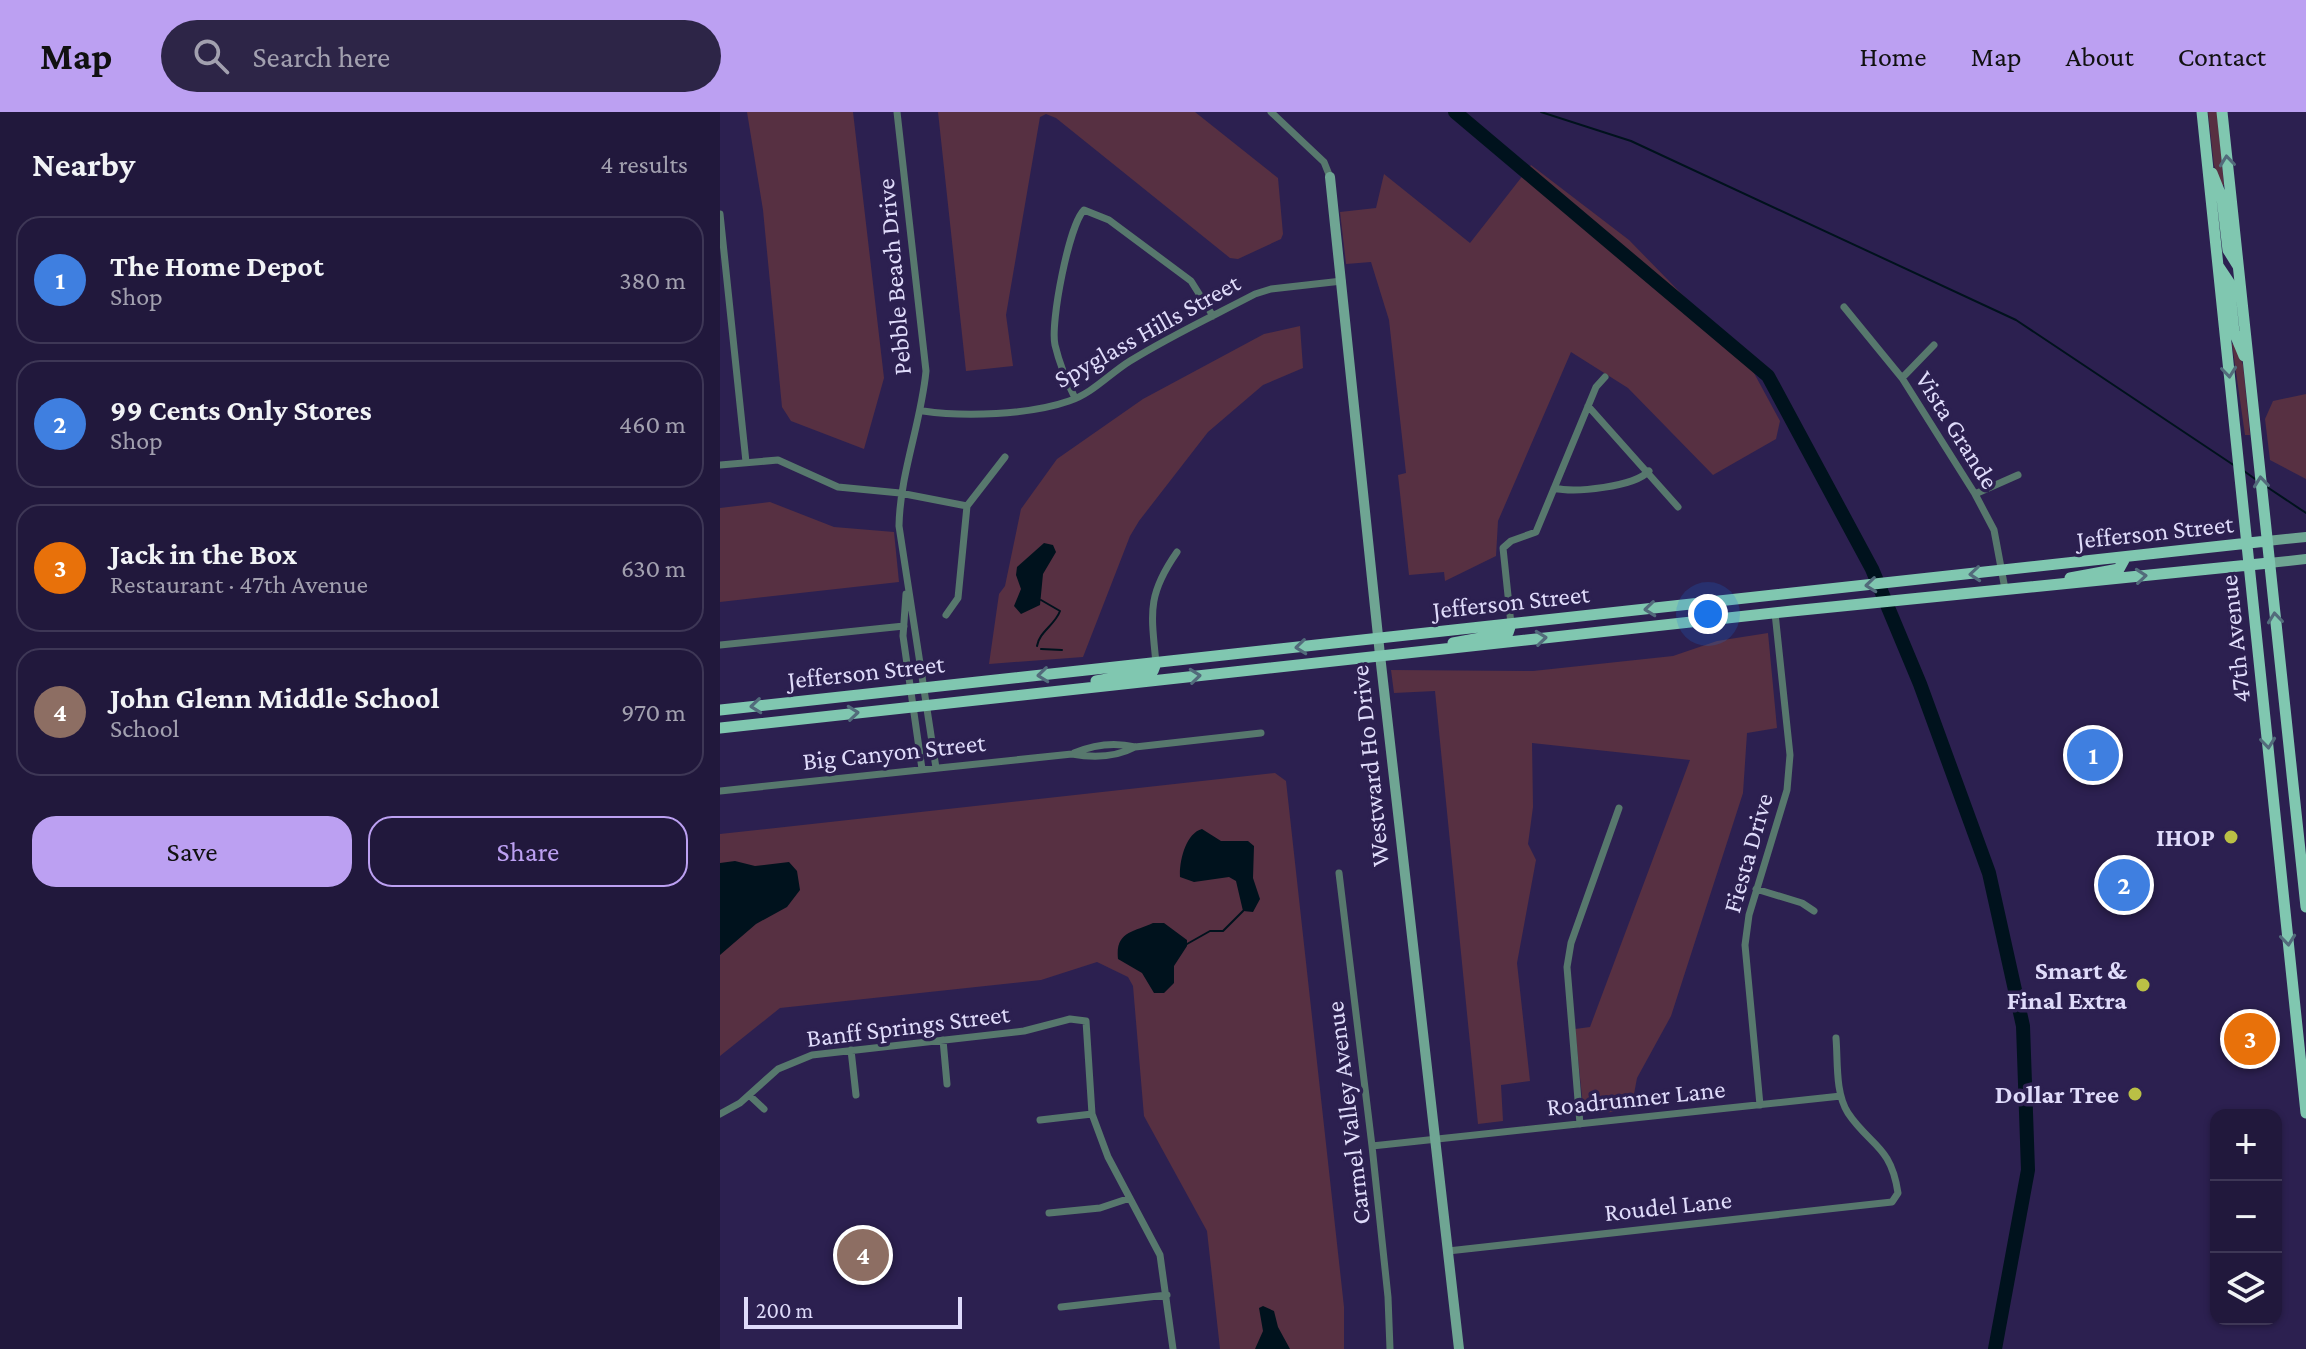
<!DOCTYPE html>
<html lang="en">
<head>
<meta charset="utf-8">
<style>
  :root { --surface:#21183c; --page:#2d2547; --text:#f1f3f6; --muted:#a2a0af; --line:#3e3756; --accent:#bca0f2 }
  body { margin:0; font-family:"Crimson Pro",serif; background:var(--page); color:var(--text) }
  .controls { position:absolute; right:24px; bottom:24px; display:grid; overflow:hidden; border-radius:16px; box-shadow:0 2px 6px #0004 }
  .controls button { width:72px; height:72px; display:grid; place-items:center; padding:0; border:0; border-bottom:2px solid var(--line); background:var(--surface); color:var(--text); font:40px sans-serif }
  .scale { position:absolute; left:24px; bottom:20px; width:218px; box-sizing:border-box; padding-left:8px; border:4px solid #dfdbfa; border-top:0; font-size:22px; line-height:28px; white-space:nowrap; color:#dfdbfa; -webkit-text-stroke:6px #2c2050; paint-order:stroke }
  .you { position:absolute; left:988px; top:502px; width:28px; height:28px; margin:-20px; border:6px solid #fff; border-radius:50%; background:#1a73e8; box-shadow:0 0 0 12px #1a73e833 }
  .badge { display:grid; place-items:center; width:52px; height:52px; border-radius:50%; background:var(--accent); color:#fff; font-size:26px; font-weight:700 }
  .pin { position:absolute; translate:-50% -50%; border:4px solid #fff; box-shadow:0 2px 8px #0006 }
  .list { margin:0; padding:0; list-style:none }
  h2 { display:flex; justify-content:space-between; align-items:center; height:104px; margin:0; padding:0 32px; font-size:34px }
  h2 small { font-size:26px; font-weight:400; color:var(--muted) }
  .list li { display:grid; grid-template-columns:52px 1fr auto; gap:24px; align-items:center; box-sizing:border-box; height:128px; margin:0 16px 16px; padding:0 16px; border:2px solid var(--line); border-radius:24px }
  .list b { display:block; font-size:30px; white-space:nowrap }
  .list p { margin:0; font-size:26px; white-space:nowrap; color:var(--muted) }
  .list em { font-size:26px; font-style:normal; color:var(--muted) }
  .actions { display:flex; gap:16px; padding:24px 32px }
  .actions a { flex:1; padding:18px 0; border:2px solid var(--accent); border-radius:24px; text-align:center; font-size:28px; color:var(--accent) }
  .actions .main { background:var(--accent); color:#111 }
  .icon { flex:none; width:44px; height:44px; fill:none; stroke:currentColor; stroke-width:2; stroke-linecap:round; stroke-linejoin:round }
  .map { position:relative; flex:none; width:1586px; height:1237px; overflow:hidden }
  header { display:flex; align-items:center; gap:48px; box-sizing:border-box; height:112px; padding:0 40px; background:var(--accent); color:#111 }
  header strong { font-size:38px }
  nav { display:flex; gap:44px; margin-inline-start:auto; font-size:28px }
  .search { width:560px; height:72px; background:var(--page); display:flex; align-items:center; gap:20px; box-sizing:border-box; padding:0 28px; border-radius:44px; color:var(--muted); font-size:30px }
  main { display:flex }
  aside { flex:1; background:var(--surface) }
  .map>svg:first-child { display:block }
  .green { fill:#573042 }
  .water { fill:#00121d }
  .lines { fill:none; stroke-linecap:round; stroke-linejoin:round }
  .stream { stroke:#00121d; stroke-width:2 }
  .river { stroke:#00121d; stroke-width:14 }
  .street { stroke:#57786d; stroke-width:7 }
  .secondary { stroke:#6fa593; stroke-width:10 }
  .primary { stroke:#80c7b0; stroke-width:11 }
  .oneway { stroke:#526b7b }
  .poi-dot { fill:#bac045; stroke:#2c2050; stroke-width:3 }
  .labels { text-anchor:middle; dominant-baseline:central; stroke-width:7; stroke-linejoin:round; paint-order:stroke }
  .street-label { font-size:26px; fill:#dfdbfa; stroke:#2c2050 }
  .poi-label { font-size:26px; font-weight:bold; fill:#dfdbfa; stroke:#2c2050; text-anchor:end }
</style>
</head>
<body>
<header>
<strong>Map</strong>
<div class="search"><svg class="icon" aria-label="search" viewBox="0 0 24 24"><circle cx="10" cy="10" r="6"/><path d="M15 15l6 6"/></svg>Search here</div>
<nav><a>Home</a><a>Map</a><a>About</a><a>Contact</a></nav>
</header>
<main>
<aside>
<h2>Nearby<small>4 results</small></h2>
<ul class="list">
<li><span class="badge" style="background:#3f7fe0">1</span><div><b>The Home Depot</b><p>Shop</p></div><em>380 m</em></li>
<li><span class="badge" style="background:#3f7fe0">2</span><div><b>99 Cents Only Stores</b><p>Shop</p></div><em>460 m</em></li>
<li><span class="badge" style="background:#e8710a">3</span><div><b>Jack in the Box</b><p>Restaurant · 47th Avenue</p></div><em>630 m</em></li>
<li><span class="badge" style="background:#8d6e63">4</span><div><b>John Glenn Middle School</b><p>School</p></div><em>970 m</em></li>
</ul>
<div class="actions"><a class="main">Save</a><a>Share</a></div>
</aside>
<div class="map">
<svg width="1586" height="1237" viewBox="0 0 1586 1237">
  <rect width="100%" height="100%" fill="#2c2050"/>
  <!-- green -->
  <path class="green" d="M27,0h106l31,266 -20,71 -73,-28 -9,-14 -19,-197z
    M218,0h257l83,66 5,56 -2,5 -43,20 -8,-1 -174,-140 -10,-4 -6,3 -34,198 7,51 -47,5z
    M1488,0h9l7,73 -3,1 -7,-21z
    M811,53l98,75 119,122 32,59 -4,18 -63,36 -85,-87 -57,-36 -73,169 -2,35 -51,25 -1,-9 -35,3 -11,-100 8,-2 -17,-153 -18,-58 -25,2 -6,-52 36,-4 8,-34 86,69z
    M580,214l3,42 -40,17 -55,47 -69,89 -9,15 -47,121 -94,7 10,-70 6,-8 16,-77 36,-50 86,-60 121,-65z
    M1515,231l8,22 7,70h-5l-13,-91z
    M1586,282v85l-36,-19 -5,-41 8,-18z
    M50,390l64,25 60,5 5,50 -179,20v-94z
    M1048,521l9,95 -30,5 -4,60 -72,223 -34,62 -6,32 -39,4 -9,-8 -8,-77 15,-2 100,-267 -158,-17 1,64 -5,37 8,16 -19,103 13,118 -29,4 2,36 -25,3 -43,-433 -41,2 -3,-23 142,1 140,-15 44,-15z
    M555,661l11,8 58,526v42h-124l-13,-118 -63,-115 -11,-130 -5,-9 -31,-15 -56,18 -261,28 -60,48v-222z"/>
  <!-- water -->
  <path class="water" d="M324,431l9,2 3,7 -13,22 -3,31 -19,9 -7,-8 7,-17 -5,-14 1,-8z
    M482,717l19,12h27l6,5 -1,32 7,21 -7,13 -10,-1 -7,-30 -7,-4 -35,5 -14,-5c-1,-16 6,-44 22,-48z
    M15,749l20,5 34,-4 8,9 3,19 -13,17 -31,17 -36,31v-92z
    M433,811h11l23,17v6l-13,20v17l-10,10h-10l-12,-20 -24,-14c-3,-28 16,-27 35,-36z
    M543,1194l11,5 4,16 12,22h-35l8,-18 -4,-23z"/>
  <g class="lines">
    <!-- stream -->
    <path class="stream" d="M821,0l90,29 385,179 219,146
      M1524,359l11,8
      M1547,375l39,26
      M317,534c2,-14 18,-21 23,-35l-19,-11
      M321,537l21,1
      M467,832l23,-13h13l20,-20"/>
    <!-- river -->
    <path class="river" d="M735,0l313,264 104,193 48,115 69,189 34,153 5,144 -33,179"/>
    <!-- street -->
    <path class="street" d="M177,0l29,259c-5,53 -26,102 -27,155l37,242
      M551,0l53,50 6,15
      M0,102l26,248
      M1124,195l58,71 73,116 19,36 11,59
      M1182,266l32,-33
      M355,286c-8,-16 -16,-36 -20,-53 -5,-22 14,-120 29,-135l25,10 82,61 22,35
      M868,294l90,101
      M203,299c41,6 106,4 146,-10 24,-8 40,-27 61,-40 40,-25 83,-45 125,-67l16,-5 71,-8
      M0,353l58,-5 60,27 62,6 67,13 -9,92 -12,17
      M834,376c21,5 80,-1 95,-17
      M1255,382l43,-19
      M247,394l38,-49
      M186,482l-3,42 19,133
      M791,512l-8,-76 8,-7 25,-9 60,-145 9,-10
      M0,533l184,-19
      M436,551c-5,-51 -9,-68 21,-111
      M354,641c19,-8 41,-11 61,-6l126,-14
      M0,679l352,-37c21,4 44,3 63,-7
      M619,761l33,273 16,151 2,52
      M1036,777l46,14 12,8
      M223,928l4,44
      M131,938l5,45
      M29,983l15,14
      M1040,993l-15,-160 4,-30 38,-125 3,-35 -15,-142
      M0,1002l20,-11 38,-34 34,-14 212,-24 46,-12 16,2 6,93 16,43 52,98 13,94
      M320,1008l52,-6
      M860,1012l-13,-157 4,-24 48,-135
      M652,1034l469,-50
      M329,1101l51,-5 30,-10
      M728,1139l444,-49 6,-9c-7,-48 -28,-47 -50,-80 -13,-20 -10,-52 -12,-75
      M341,1195l106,-12"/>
    <!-- secondary -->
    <path class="secondary" d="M610,65l50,478 79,694
      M1547,429l39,-4
      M1549,451l37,-4"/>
    <!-- primary -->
    <path class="primary" d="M1482,0l104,1001
      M1502,0l84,795
      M1492,61l10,25 6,52 10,16
      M1499,155l10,15 5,50 10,24
      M1350,466l49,-9 6,-11
      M733,531l55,-10 3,-9
      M376,569l57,-10 3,-8
      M0,598l1547,-169
      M0,616l1072,-117 477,-48"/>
  </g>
  <!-- one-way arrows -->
  <defs><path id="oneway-chevron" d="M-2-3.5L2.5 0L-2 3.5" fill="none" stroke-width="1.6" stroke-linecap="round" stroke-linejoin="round" transform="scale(2)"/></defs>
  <g class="oneway">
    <use href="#oneway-chevron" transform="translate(1507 49) rotate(-96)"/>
    <use href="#oneway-chevron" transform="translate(1509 260) rotate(84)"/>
    <use href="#oneway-chevron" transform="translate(1541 370) rotate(-96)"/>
    <use href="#oneway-chevron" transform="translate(1255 462) rotate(175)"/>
    <use href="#oneway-chevron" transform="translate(1421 464) rotate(-5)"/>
    <use href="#oneway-chevron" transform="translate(1151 473) rotate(174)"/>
    <use href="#oneway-chevron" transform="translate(930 497) rotate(174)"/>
    <use href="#oneway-chevron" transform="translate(1555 506) rotate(-96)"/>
    <use href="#oneway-chevron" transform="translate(821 526) rotate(-6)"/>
    <use href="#oneway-chevron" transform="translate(581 535) rotate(174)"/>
    <use href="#oneway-chevron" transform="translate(323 563) rotate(174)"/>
    <use href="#oneway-chevron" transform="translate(475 564) rotate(-6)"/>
    <use href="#oneway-chevron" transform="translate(36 594) rotate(174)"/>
    <use href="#oneway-chevron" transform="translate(133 601) rotate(-6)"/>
    <use href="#oneway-chevron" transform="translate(1548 631) rotate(84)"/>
    <use href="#oneway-chevron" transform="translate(1568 828) rotate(84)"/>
  </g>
  <!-- markers -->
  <g class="poi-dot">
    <circle cx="1511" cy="725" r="8"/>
    <circle cx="1423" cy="873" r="8"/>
    <circle cx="1415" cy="982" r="8"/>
  </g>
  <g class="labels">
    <!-- street labels -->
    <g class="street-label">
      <text transform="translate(174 165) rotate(-95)">Pebble Beach Drive</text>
      <text transform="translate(427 219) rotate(-29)">Spyglass Hills Street</text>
      <text transform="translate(1237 318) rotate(58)">Vista Grande</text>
      <text transform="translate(1435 420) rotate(-6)">Jefferson Street</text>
      <text transform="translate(791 490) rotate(-6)">Jefferson Street</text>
      <text transform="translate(1515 527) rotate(-96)">47th Avenue</text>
      <text transform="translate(146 560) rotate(-6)">Jefferson Street</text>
      <text transform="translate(174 640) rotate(-6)">Big Canyon Street</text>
      <text transform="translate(650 654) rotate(-96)">Westward Ho Drive</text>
      <text transform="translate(1028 741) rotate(-74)">Fiesta Drive</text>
      <text transform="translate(188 914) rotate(-7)">Banff Springs Street</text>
      <text transform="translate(916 986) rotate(-6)">Roadrunner Lane</text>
      <text transform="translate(628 1001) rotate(-97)">Carmel Valley Avenue</text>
      <text transform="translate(948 1094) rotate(-6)">Roudel Lane</text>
    </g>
    <!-- poi labels -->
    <g class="poi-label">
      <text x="1495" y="725">IHOP</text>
      <text x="1407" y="858">Smart &amp;<tspan x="1407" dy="30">Final Extra</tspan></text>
      <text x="1399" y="982">Dollar Tree</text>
    </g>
  </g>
</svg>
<div class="controls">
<button>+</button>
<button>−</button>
<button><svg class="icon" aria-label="layers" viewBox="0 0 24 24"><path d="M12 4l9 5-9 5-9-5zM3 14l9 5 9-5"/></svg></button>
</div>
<div class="scale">200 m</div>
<div class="you"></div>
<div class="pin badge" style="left:1373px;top:643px;background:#3f7fe0">1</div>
<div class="pin badge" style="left:1404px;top:773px;background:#3f7fe0">2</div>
<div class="pin badge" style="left:1530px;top:927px;background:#e8710a">3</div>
<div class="pin badge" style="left:143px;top:1143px;background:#8d6e63">4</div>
</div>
</main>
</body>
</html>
